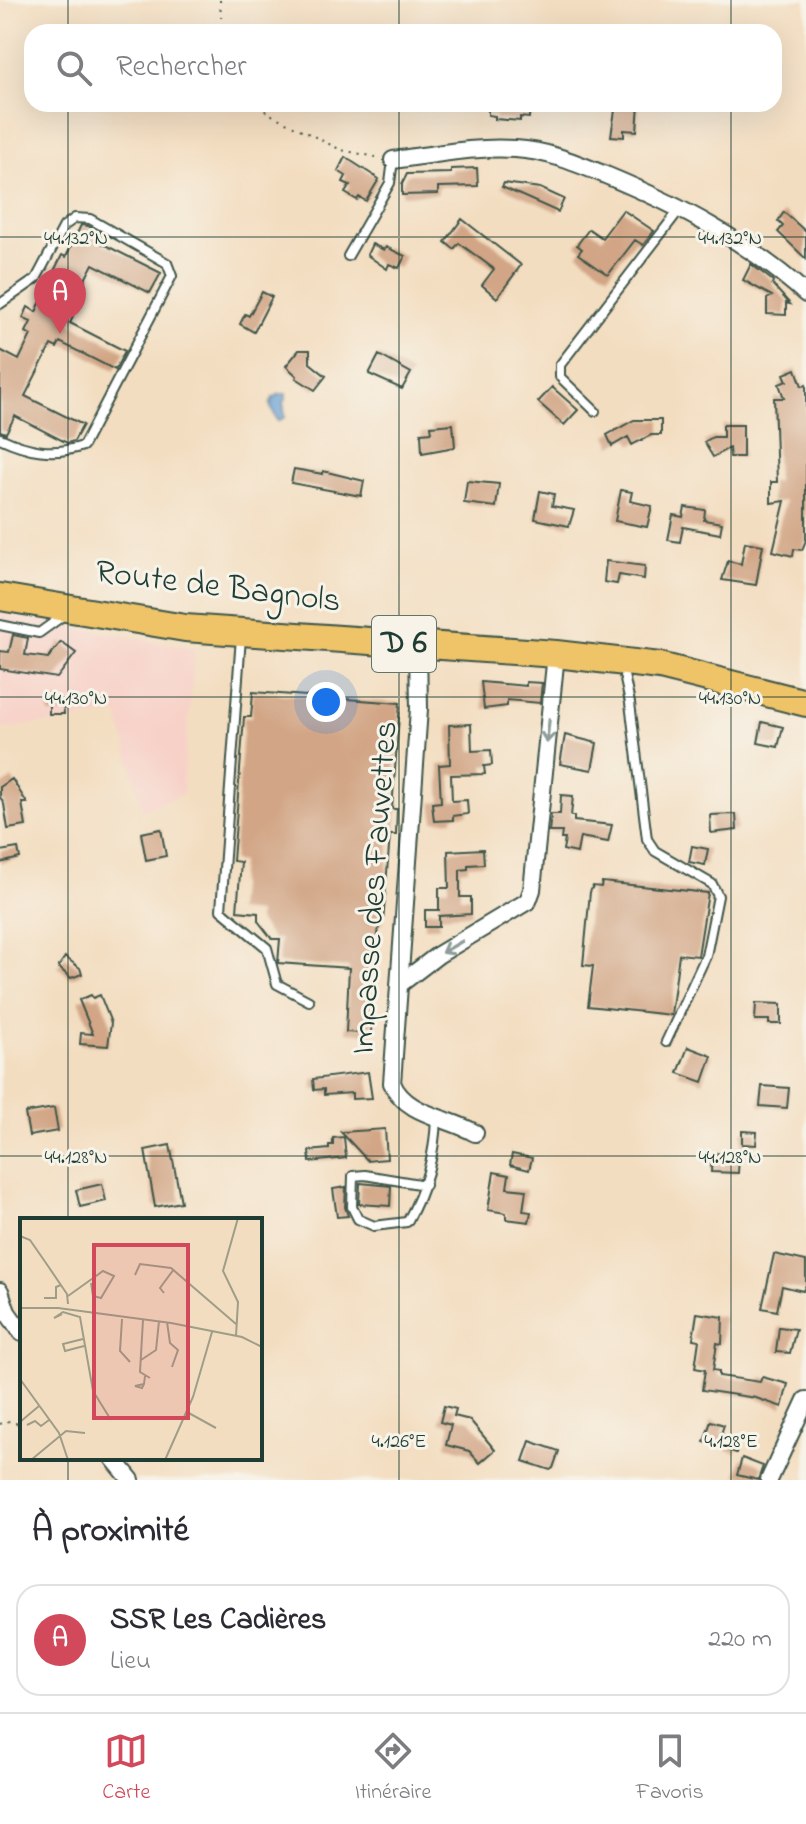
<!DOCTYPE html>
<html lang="fr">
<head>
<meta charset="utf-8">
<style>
  :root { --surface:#fff; --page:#f7f7f7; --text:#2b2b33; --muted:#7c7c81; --line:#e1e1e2; --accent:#d1495b }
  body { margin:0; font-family:"Indie Flower",sans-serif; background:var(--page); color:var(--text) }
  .you { position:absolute; left:326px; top:702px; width:28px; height:28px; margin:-20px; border:6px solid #fff; border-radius:50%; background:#1a73e8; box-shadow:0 0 0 12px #1a73e833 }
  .badge { display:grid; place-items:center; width:52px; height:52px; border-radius:50%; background:var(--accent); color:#fff; font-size:26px; font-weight:700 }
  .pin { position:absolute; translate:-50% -66px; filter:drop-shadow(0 2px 4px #0008) }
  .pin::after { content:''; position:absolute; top:42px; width:28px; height:24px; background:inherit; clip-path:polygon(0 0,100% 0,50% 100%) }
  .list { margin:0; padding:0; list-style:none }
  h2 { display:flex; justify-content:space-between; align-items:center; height:104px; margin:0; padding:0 32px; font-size:34px }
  h2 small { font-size:26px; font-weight:400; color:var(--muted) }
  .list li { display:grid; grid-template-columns:52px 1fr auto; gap:24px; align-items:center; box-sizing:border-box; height:112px; margin:0 16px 16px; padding:0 16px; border:2px solid var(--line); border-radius:24px }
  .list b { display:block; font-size:30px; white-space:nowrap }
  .list p { margin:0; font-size:26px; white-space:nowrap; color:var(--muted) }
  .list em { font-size:26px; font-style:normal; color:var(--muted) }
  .icon { flex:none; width:44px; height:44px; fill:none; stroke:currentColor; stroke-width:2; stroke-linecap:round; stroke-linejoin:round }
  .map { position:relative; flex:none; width:806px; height:1480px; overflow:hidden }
  .search { position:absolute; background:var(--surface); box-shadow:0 8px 32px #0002; left:24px; right:24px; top:24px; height:88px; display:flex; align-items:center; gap:20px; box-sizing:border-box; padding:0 28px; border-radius:24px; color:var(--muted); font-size:30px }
  .sheet { height:232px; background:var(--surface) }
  nav { display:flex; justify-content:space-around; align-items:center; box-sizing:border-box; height:112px; border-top:2px solid var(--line); background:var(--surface); font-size:22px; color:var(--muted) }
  nav a { display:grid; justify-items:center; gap:4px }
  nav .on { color:var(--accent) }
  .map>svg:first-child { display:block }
  .built { fill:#f7d1c8 }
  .water { fill:#669ed4; stroke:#426e84; stroke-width:2 }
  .building { fill:#d1a585 }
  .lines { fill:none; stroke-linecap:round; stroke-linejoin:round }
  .service-casing { stroke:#3f5549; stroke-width:12 }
  .minor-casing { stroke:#3f5549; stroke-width:20 }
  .primary-casing { stroke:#3f5549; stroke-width:30 }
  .path { stroke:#3f5549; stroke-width:2; stroke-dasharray:2 6; stroke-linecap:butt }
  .service { stroke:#fff; stroke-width:8 }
  .minor { stroke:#fff; stroke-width:16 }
  .primary { stroke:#efc469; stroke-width:26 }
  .oneway { stroke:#8f9e9a }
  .ticks { fill:none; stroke:#1f3d34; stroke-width:2; stroke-opacity:0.45 }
  .labels { text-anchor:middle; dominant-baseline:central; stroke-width:6; stroke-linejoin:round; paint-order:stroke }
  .shield { fill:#f7f3e8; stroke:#60746a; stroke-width:2 }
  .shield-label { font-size:32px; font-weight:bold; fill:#1f3d34 }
  .street-label { font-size:34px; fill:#1f3d34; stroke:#f7f3e8 }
  .inset-road { fill:none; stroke:#9e9d88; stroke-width:2 }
  .view { fill:#d1495b; fill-opacity:0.15; stroke:#d1495b; stroke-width:4 }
  .inset-edge { fill:none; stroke:#1f3d34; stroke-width:4 }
  .ticks-label { font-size:20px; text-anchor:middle; fill:#1f3d34; stroke:#f7f3e8; stroke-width:6; stroke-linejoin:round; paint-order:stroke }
</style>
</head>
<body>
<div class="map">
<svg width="806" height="1480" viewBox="0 0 806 1480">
  <rect width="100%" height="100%" fill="#f7f3e8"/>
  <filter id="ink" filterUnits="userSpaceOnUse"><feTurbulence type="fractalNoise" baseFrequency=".0125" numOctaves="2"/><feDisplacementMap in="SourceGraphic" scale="16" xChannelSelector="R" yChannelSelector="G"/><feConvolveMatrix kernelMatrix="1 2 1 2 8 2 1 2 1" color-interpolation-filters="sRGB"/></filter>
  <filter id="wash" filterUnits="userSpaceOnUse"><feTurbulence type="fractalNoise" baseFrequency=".006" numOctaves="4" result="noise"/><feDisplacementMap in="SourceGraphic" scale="32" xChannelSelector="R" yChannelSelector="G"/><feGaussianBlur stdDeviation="1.8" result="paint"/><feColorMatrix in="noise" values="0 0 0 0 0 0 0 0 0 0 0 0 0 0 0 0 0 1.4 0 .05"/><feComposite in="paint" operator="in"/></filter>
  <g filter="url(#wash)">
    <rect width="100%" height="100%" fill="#f3ddc0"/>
    <!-- built -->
    <path class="built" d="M0,613l195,36 -13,146 -39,15 -25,-96 -118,15z"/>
    <!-- water -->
    <path class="water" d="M280,394h6v6l-3,1 2,16 -7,4 -8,-16 3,-7z"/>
    <g id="blocks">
      <!-- building -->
      <path class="building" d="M488,104h42l-1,14 -9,-1v4l-25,-2v-3l-7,-1z
        M616,104h23l-2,27 -13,-1v7l-13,-1z
        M345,157l34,22 -13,22 -7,-4 -2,3 -12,-7 5,-8 -7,-3 3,-6 -8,-5z
        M477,168l1,18 -40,1v7l-36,1v-11l5,-10 44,-1v-4z
        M504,183l36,5 24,11 -6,13 -56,-25z
        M623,210l31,21 -11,14 -8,-5 -27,35 -30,-21 4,-5 -5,-4 12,-16 13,9z
        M784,212l22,20v27l-28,-27 5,-6 -5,-5z
        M462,219l59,46 -24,33 -15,-13 12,-16 -35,-26 -5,6 -9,-7z
        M81,225l7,1 19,11 -4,7 58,29 -11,20 -57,-29 -26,50 6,3 -3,6 55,28 -10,19 -55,-28 -3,6 -6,-3 -26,51 58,29 -9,16 -7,2 -52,-27 -9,17 -6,-2v-81l19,10 12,-25 -5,-3 5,-10 -8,-4 5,-11 8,5 5,-11 6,3 13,-25 -8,-4 10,-20 4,2z
        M372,244l12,6 2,-3 19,9 -6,12 -10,-4 -2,5 -20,-14z
        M751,264l22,17 -1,3 18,20 -4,-1v12l-19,-1v-15l5,-3 -29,-16z
        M262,292l10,5 -18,35 -14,-8 5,-10 4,2z
        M299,350h11v13l16,13 -11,14 -19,-12 1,-2 -11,-10z
        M379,355l32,18 -9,16 -33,-15z
        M796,369l6,17 4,-1v155l-4,10 -8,-1 -1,7 -20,-5 12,-50 -14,2v-21h6l-3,-84h10l-5,-14 8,-3 -3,-7z
        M552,387l26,23 -14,15 -26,-23z
        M634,420h27v15h-10l-19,10 -4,-8 -16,9 -5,-11z
        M453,424l2,23 -33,6 -1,-20 11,-1 -1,-6z
        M723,425h20v32h-13l-1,-9 -16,9 -9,-15 9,-5h10z
        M294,469l29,5v-3l41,10 -3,15 -70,-13z
        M467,481l32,3 -3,23 -32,-4z
        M621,490l11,2 -2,9 22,5 -5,21 -32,-6z
        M540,491l14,3 -2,12 22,4 -5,16 -34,-7z
        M685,507l20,3 -1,10 18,3 -2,11 -37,-7 -3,15 -12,-2 5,-25 10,2z
        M745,542l18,3 -7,40 -34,-5 6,-19 13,3z
        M606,561l39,5 -1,13 -25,-4 -2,9 -13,-2z
        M13,635l15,3 -3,17 23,3 13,-16 15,11 -19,25 -57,-9v-18l9,1z
        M481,682l45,4v-4l16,1 -2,20 -33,-3v6l-23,3z
        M253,692l147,11 -8,106h5l-1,26h-6l-7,88h-4l-8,111 -25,-2 3,-64 -71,-5 2,-24h-8l-14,-18v-8l-21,-2 4,-49 -8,-1 11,-144h7z
        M49,700h14l1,14h-15z
        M762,722l21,5 -5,20 -20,-4z
        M471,724l1,27 19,-1 1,15 -8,1 1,8 -34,1 1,26 15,-1 1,14 -15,2v4l-19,1 -2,-18 9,-1 -2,-37 11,-1 -1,-39z
        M565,735l32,8 -5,27 -32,-6z
        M12,779l15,24h-5l4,23 -18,3 -4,-25 -4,-7v-10z
        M561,795l12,1 -2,20h3v5l38,4 -4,17 -28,-5 -3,16 -14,-3 2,-11h-4l1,-7h-13l2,-18h9z
        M736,814l1,16 -26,3 -1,-18z
        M161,829l5,27 -20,4 -5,-27z
        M692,846l16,3 -3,16 -16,-3z
        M18,848l2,10 -20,5v-12z
        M483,849l1,15 -16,1v4l-8,1v27h11v17l-32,2v11h-14v-17h14v-22h10l-1,-37z
        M602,882l106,11 -10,63 -19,-2 -8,61 -83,-9 5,-40 -10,-1 7,-73 3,-6 8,1z
        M65,957l15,11 2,6 -11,4 -13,-11z
        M91,995l2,3 7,-3 11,28 -3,23 -28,-2 1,-11 12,1 -14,-34z
        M756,1003l25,1v20h-12v-4h-14z
        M688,1047l24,9 -9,26 -25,-9z
        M368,1072l4,26 -20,1v-6l-28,2v-6l-10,1 -1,-11z
        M762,1086l27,2 -2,20 -27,-2z
        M54,1108l4,23 -29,5 -4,-23z
        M385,1129l2,30 -12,1 -7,1 -27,-29z
        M742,1131l15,1 -1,13 -14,-1z
        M344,1137l2,21 -36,4 -1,-11 20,-2v-4h4v-7z
        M170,1145l11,57 -26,5 -10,-57z
        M712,1153l27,2 -1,18 -27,-1z
        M512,1154l20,4 -3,12 -19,-5z
        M494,1172l15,3 -2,13 19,2 -3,21 8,1 -2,10 -23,-3v-6l-18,-3z
        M360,1183l31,3 -1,20 -31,-2z
        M102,1184l4,17 -26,6 -4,-17z
        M346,1187l-1,20 3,9 -11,1 -4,-28z
        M774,1254l32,7v24l-3,6 -21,-5 -5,25 -15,-3z
        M697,1313l26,4 -1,27 -5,-1 -4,27 6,1v5l41,6 2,-5 26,7 -6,23 -26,-9 -54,-8 3,-20 -10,-2 4,-28 -6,-1z
        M779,1327l17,2 -6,24 -14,-1z
        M444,1406l12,3 -2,7 16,4 25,30 -15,13 -11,-12 -23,-6 5,-20 -11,-3z
        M711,1421l13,4 -3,9 19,6 -4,13 -32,-11z
        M530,1441l29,10 -6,17 -3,2 -27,-9z
        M742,1458l21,8 -5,14 -21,-5z"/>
    </g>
  </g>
  <g filter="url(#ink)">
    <use href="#blocks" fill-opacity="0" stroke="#3f5549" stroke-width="2"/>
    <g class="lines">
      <!-- service casing -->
      <g class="service-casing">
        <path id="service" d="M348,256l42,-73 3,-23
          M0,304l36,-25 28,-53 11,-8 15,1 77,44 5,13 -89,170c-30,10 -55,5 -83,-8
          M595,411l-35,-34v-12l120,-156
          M0,625l39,8 25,-18
          M241,637l-20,273 46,38 10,36 32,17
          M622,666l8,37 17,136 8,12 57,33 6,12 -12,60 -40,86
          M425,1185l-60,-10 -12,1 -1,31 6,12 16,7 33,-4c19,-33 28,-67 29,-105"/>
      </g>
      <!-- minor casing -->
      <g class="minor-casing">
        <path id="minor" d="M393,160c40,-5 82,-14 122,-11 34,2 61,14 93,27 72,30 139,65 198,118
          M418,645l1,64 -27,374c13,32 56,34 83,50
          M400,984l38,-29 90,-54 4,-11 24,-236
          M0,1291l7,21 15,21
          M113,1458l18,22
          M769,1480l37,-80"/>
      </g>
      <!-- primary casing -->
      <g class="primary-casing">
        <path id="primary" d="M0,597l185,31 371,26 104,12 146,37"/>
      </g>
      <!-- path -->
      <path class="path" d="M220,0l2,32
        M260,104l6,8 75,38 35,7
        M0,1424l7,-3 12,3"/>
      <!-- service -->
      <use href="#service" class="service"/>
      <!-- minor -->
      <use href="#minor" class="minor"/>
      <!-- primary -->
      <use href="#primary" class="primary"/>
    </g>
    <!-- one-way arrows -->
    <defs><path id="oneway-shaft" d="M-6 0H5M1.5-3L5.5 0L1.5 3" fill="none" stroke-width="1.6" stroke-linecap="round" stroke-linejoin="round" transform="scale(2)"/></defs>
    <g class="oneway">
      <use href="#oneway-shaft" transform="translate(548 731) rotate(96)"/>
      <use href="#oneway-shaft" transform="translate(452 947) rotate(150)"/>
    </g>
  </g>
  <!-- ticks -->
  <path class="ticks" d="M68,0v32M399,0v32M731,0v32M68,104v1116M399,104v1376M731,104v1376M0,237h806M0,697h806M0,1156h806M68,1458v22"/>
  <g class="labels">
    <!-- shield labels -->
    <rect class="shield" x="372" y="616" width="64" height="56" rx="6"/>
    <g class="shield-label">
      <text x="404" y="644">D 6</text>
    </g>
    <!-- street labels -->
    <g class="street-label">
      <text transform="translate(218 588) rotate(7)">Route de Bagnols</text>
      <text transform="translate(376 888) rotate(-86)">Impasse des Fauvettes</text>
    </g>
  </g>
  <!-- overview -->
  <g transform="translate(20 1218)">
    <rect width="242" height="242" fill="#f3ddc0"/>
    <path class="inset-road" d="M0,18l10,4 18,26 19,28 1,10M115,57l5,-11 31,4 65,56M144,75l-4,-5 14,-19M48,78l35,-25 11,5 -13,22 -8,-2 -2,-13M24,80h12v-11l5,-2M0,90h38l113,15 71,14 20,10M42,96l-8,4 9,-6 17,5 13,74 18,29M102,101l-2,32 10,11M123,102l-3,52 10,6M147,104l3,21 8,7 -6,17M216,118l2,-34 -15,-31 15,-53M63,121l-20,5 2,7 19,-5M121,142l15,-10 3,-29M0,161l39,54 9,27M124,166l-9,2 7,2 2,-4 1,-8M167,194l29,16M0,204l19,-16M7,207l8,-4 6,5 8,-6M11,242l35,-29 19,2M145,242l28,-63 19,-65"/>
    <path class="view" d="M74,27h94v173h-94z"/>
    <rect width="242" height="242" class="inset-edge"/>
  </g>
  <g class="ticks-label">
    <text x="76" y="244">44.132°N</text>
    <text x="730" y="244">44.132°N</text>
    <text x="76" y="704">44.130°N</text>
    <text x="730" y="704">44.130°N</text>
    <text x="76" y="1163">44.128°N</text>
    <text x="730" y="1163">44.128°N</text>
    <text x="399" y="1447">4.126°E</text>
    <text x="731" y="1447">4.128°E</text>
  </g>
</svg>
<div class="you"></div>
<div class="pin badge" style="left:60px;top:334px">A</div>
<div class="search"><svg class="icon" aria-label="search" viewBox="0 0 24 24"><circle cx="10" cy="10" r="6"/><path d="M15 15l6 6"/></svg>Rechercher</div>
</div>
<section class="sheet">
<h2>À proximité<small></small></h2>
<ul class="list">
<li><span class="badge">A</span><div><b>SSR Les Cadières</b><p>Lieu</p></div><em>220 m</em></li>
</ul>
</section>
<nav>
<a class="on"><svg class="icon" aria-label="map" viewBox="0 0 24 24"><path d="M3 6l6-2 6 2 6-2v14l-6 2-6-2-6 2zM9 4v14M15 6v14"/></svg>Carte</a>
<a><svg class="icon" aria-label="directions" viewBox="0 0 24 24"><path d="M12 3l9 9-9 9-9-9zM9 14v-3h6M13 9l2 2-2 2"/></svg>Itinéraire</a>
<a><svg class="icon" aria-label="saved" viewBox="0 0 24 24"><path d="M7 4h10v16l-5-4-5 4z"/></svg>Favoris</a>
</nav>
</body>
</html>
